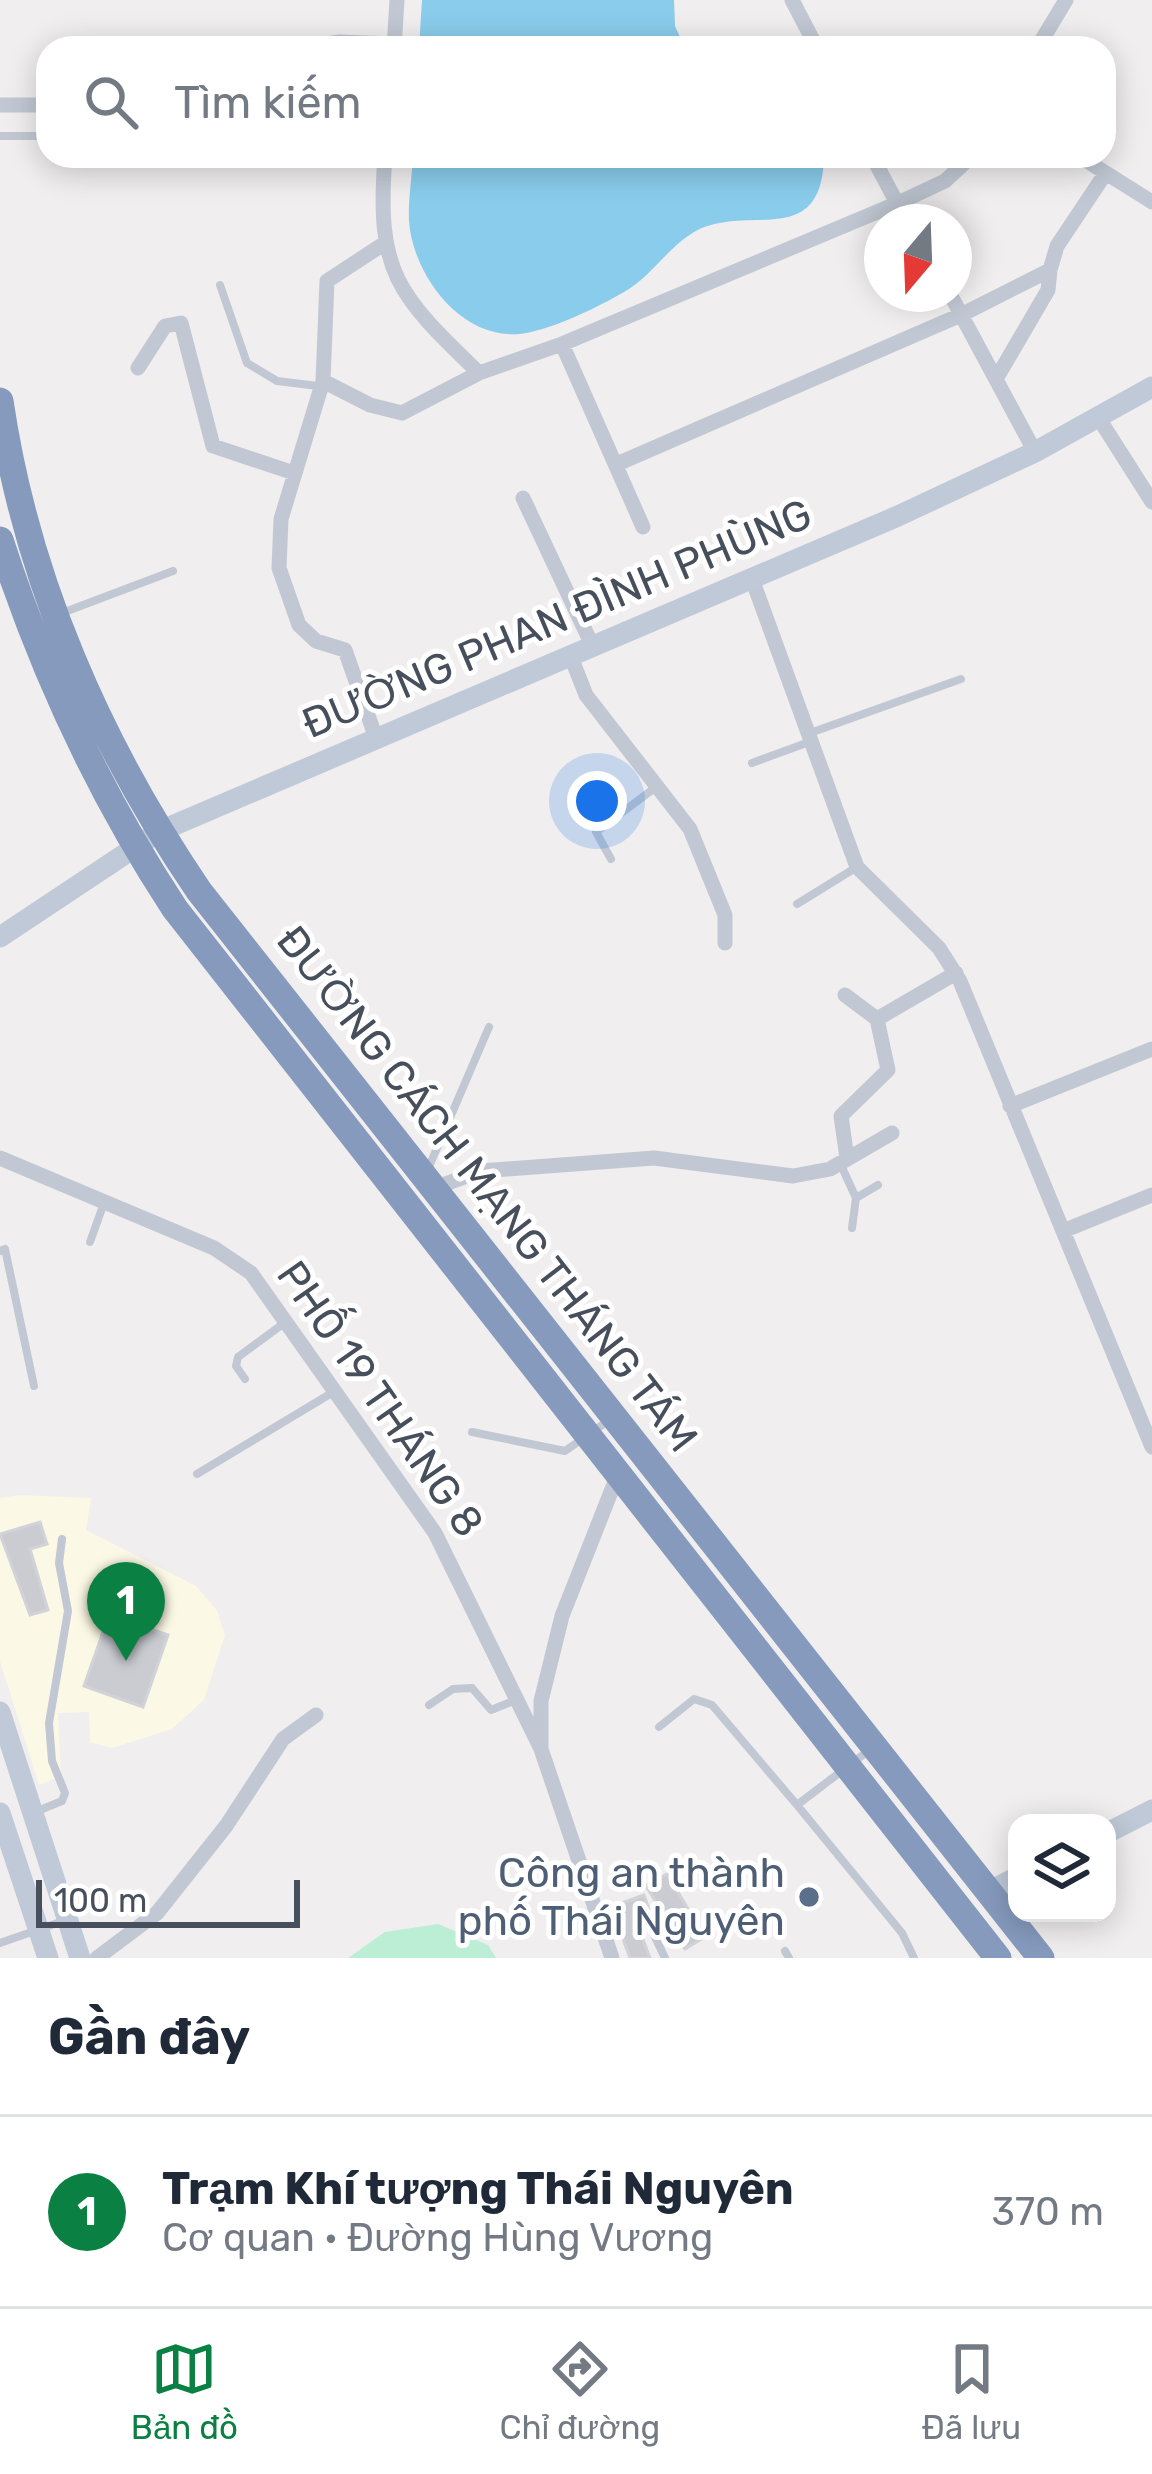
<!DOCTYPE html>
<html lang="vi">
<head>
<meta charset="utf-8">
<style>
  :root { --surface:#fff; --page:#f6f6f7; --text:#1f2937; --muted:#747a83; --line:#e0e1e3; --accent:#0b8043 }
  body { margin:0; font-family:Rubik,sans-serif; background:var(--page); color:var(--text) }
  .controls { position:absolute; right:36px; bottom:36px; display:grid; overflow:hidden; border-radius:24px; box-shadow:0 6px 30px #0003 }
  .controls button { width:108px; height:108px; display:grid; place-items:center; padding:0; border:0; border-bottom:3px solid var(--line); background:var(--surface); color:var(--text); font:60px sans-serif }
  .compass { position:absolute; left:864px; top:204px; width:108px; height:108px; border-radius:50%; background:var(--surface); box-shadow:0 6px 30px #0003; rotate:199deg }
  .scale { position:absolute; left:36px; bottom:30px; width:264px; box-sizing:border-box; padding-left:12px; border:6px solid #464f5b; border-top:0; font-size:33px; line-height:42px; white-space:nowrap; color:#464f5b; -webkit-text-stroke:9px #fff; paint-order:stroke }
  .you { position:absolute; left:597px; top:801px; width:42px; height:42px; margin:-30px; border:9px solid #fff; border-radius:50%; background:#1a73e8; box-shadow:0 0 0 18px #1a73e833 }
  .badge { display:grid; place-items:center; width:78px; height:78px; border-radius:50%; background:var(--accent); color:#fff; font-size:39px; font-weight:700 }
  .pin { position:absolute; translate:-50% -99px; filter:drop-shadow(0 3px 6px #0008) }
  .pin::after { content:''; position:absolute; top:63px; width:42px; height:36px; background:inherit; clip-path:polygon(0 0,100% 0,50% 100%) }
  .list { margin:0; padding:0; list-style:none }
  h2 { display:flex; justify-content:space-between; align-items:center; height:156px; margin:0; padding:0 48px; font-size:51px }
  h2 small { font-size:39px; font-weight:400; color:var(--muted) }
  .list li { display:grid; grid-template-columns:78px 1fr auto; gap:36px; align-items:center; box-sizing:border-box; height:192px; padding:0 48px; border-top:3px solid var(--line) }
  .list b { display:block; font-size:45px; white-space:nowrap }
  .list p { margin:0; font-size:39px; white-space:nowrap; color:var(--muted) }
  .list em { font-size:39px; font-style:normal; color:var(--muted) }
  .icon { flex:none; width:66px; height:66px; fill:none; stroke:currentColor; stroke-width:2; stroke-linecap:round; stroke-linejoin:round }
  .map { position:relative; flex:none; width:1152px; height:1958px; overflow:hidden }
  .search { position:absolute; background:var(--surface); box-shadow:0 6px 30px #0003; left:36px; right:36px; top:36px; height:132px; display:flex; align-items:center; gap:30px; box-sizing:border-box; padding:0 42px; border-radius:36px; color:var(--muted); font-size:45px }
  .sheet { height:348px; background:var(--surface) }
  nav { display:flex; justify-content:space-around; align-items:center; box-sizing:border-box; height:168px; border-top:3px solid var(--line); background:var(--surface); font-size:33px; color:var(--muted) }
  nav a { display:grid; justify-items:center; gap:6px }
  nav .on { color:var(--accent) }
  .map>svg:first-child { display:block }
  .commercial { fill:#fcf8e6 }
  .green { fill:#bceed5 }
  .water { fill:#89cceb }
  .building { fill:#caccd2; stroke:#d2d3d9; stroke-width:3 }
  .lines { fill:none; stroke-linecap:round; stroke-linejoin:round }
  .lane { stroke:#c1c8d3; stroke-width:8 }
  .street { stroke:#c1c8d3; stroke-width:15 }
  .secondary { stroke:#c0c9d7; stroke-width:21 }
  .highway { stroke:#859abd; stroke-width:27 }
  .service-dot { fill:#5c6f8a; stroke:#fff; stroke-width:4.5 }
  .labels { text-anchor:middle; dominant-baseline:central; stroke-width:10; stroke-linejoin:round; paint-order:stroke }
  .street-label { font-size:42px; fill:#464f5b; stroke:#fff }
  .service-label { font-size:42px; fill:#4e5e75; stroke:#fff; text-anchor:end }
</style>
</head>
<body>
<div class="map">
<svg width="1152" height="1958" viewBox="0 0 1152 1958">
  <rect width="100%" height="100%" fill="#f0eeee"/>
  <!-- commercial -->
  <path class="commercial" d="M20,1495l71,3 -5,32 110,56 21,24 8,25 -21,65 -32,29 -60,19 -22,-6 -1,-30 -31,1 3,63 -22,9 -39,-124v-163z"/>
  <!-- green -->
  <path class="green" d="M438,1924l50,21 8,13h-148l37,-26z"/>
  <!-- water -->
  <path class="water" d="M422,0h252l1,26 10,22h-266z
    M413,156h411c-2,96 -77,46 -130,76 -27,16 -43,45 -70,60 -26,15 -63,33 -93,40 -64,16 -118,-54 -122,-111 -1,-21 3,-44 4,-65z"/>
  <!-- building -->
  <path class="building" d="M40,1522l7,22 -17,5 18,61 -18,5 -30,-81z
    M109,1615l59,20 -25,72 -59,-21z
    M667,1874l38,63 -20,12 -39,-63z
    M644,1895l7,20 -15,6 14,37h-20l-19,-51z"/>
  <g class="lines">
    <!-- lane -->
    <path class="lane" d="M0,136h48
      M220,285l27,78 30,18 41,5
      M62,613l111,-42
      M810,733l151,-54
      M752,763l60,-22
      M611,859l-15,-27 60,-45
      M797,904l60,-37
      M840,1163l16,35 -4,30
      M428,1169l61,-142
      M856,1198l22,-13
      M90,1242l14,-39
      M0,1251l5,-2 29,137
      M245,1379l-9,-13 2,-9 49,-36
      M472,1432l93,19 43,-30
      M197,1474l138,-83
      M429,1705l24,-16 19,-1 19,22 25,-10
      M659,1727l35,-28 18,6 85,100 71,-54
      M797,1805l105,128 12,25
      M35,1812l27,-11 3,-8 -13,-32 -3,-38 19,-112 -9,-48 3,-24
      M655,1937l10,21
      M0,1943l66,-23
      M785,1951l4,7"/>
    <!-- street -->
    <path class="street" d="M792,0l25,48
      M294,48l46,-6 54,2
      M394,48l3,-48
      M1037,48l29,-48
      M0,105h48
      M385,156c-9,117 12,138 94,217l83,-29 334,-140 49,-23 27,-25
      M872,156l35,66
      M1079,156l73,46
      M950,294l85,158
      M562,344l81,183
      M138,368l27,-42 16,-3 32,123 81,27
      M996,379l52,-89 2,-20
      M323,381l47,24 32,8 77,-40
      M1098,417l54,85
      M617,464l346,-150 87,-44 7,-24 48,-72
      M523,498l70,149
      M752,579l105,288 82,81 21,33 192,466
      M571,657l15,38 104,134 35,86v28
      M376,738l-31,-88 -29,-9 -17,-16 -20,-57 2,-49 42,-138 4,-100 58,-38
      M845,995l32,24
      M1010,1106l142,-57
      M0,1158l214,90 37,25 184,260 106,216
      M847,1158l-6,-42 47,-46 -11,-51 79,-46
      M434,1188l47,-17 173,-13 139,18 37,-7 62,-36
      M1063,1231l89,-36
      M97,1958l60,-45 69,-87 57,-87 33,-24
      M612,1958l-71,-209v-48l21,-85 58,-147"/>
    <!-- secondary -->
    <path class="secondary" d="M0,937l158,-105 740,-316 137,-64 117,-65
      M0,1712l80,246
      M0,1813l48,145
      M1107,1833l45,-23
      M988,1892l29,-15"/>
    <!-- highway -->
    <path class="highway" d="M0,401c26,177 99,343 199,490l842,1067
      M0,540c42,130 100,255 175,369l823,1049"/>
  </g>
  <!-- markers -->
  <circle class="service-dot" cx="809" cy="1897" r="12"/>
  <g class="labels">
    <!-- street labels -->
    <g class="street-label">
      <text transform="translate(557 619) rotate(-23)">ĐƯỜNG PHAN ĐÌNH PHÙNG</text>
      <text transform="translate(487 1189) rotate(52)">ĐƯỜNG CÁCH MẠNG THÁNG TÁM</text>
      <text transform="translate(380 1399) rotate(55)">PHỐ 19 THÁNG 8</text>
    </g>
    <!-- service labels -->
    <g class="service-label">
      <text x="785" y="1873">Công an thành<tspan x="785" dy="48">phố Thái Nguyên</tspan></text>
    </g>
  </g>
</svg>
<div class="controls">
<button><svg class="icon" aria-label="layers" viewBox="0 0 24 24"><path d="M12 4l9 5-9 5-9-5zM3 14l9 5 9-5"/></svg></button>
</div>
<svg class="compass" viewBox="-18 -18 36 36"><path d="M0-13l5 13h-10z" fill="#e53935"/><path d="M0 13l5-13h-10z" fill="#747a83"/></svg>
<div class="scale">100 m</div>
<div class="you"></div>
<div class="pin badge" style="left:126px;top:1661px">1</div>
<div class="search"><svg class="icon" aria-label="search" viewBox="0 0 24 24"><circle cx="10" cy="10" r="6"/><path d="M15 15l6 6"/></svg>Tìm kiếm</div>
</div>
<section class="sheet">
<h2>Gần đây<small></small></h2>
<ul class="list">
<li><span class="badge">1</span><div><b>Trạm Khí tượng Thái Nguyên</b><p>Cơ quan · Đường Hùng Vương</p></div><em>370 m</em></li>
</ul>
</section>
<nav>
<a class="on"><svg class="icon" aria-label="map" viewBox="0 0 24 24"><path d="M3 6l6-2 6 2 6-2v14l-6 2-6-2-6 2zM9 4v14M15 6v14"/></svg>Bản đồ</a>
<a><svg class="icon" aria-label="directions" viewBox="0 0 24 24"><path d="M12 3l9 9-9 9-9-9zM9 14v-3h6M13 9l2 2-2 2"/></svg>Chỉ đường</a>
<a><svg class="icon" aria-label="saved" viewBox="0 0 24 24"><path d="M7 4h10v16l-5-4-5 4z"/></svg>Đã lưu</a>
</nav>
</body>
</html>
